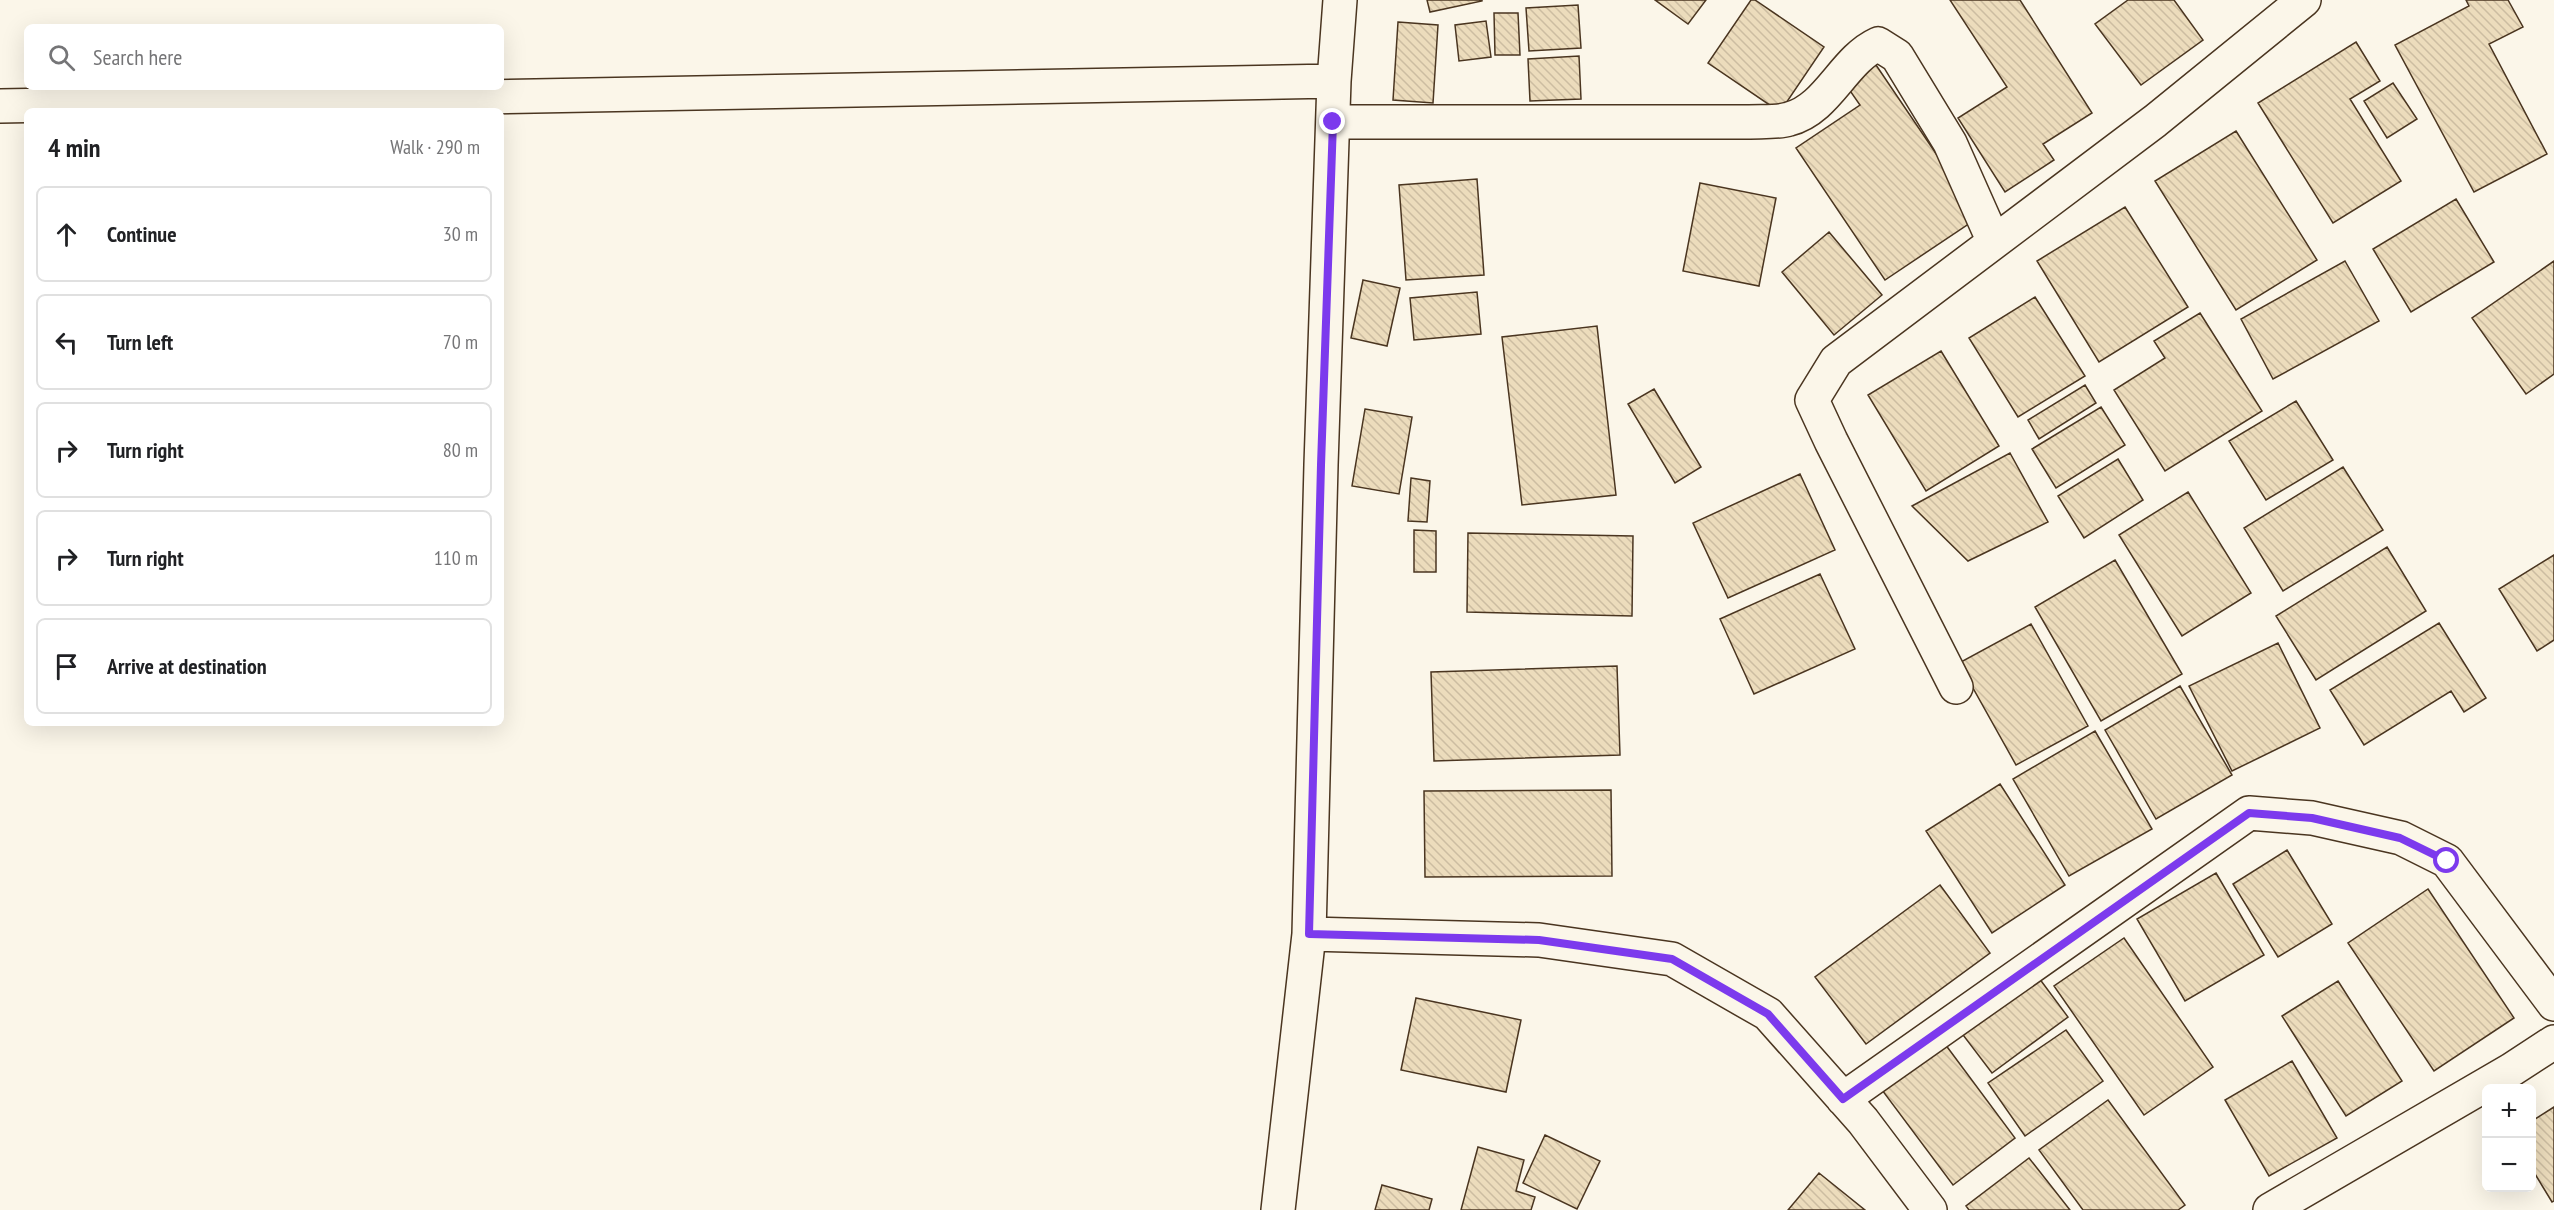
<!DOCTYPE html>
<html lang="en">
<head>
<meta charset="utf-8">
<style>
  :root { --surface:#fff; --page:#f6f6f6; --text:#202124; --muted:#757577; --line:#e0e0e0 }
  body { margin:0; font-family:"PT Sans Narrow",sans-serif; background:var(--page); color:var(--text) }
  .controls { position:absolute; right:18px; bottom:18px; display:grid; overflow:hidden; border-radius:9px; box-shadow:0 6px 24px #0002 }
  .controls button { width:54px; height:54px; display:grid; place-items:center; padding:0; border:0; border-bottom:2px solid var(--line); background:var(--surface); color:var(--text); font:30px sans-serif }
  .stop { position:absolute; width:18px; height:18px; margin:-14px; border:4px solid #7c3aed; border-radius:50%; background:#fff }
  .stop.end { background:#7c3aed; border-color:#fff; box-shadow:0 2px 6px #0008 }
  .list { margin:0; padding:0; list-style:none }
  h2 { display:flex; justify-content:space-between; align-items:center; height:78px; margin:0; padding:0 24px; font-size:26px }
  h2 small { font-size:20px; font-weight:400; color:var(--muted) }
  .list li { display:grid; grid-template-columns:39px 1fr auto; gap:18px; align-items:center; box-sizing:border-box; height:96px; margin:0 12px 12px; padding:0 12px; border:2px solid var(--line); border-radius:9px }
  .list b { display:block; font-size:22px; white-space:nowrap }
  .list em { font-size:20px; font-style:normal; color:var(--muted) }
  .icon { flex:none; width:33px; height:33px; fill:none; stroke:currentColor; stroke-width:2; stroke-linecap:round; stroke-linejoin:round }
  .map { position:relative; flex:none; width:2554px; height:1210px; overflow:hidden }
  .search { position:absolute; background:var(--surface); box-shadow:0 6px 24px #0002; left:24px; top:24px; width:480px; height:66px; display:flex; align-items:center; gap:15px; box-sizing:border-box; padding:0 21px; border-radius:9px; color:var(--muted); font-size:22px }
  .panel { position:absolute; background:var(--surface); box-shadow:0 6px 24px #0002; left:24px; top:108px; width:480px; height:618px; border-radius:9px }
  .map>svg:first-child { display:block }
  .building { fill:url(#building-back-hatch); stroke:#4a3520; stroke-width:1.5 }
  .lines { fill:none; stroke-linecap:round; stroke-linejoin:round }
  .street-casing { stroke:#4a3520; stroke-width:36 }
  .street { stroke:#fbf6e9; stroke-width:33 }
  .route { stroke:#7c3aed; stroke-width:8 }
</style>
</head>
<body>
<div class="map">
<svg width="2554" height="1210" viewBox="0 0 2554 1210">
  <defs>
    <pattern id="building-back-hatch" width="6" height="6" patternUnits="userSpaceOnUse" patternTransform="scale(1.5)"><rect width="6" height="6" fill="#ecdcbc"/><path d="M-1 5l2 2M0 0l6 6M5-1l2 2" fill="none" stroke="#ccbda1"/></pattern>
  </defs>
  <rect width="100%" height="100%" fill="#fbf6e9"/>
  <!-- building -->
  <path class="building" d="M1427,0h55v1l-52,11z
    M1655,0h51l-18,24z
    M1751,0h4l69,47 -44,65 -72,-49z
    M1950,0h70l72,113 -49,31 11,16 -49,32 -47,-74 49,-31z
    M2128,0h46l29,40 -62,45 -46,-61z
    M2466,0h42l15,27 -34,17 58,110 -73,38 -79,-147 74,-39z
    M1578,5l3,43 -52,3 -3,-43z
    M1494,13h24l2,42h-25z
    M1486,21l5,36 -32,4 -4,-36z
    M1398,22l40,3 -5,78 -40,-3z
    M2356,42l24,39 -30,18 51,82 -68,42 -75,-120z
    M1579,56l2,43 -51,2 -2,-42z
    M1876,65l103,152 -94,63 -89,-132 64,-43 -14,-20z
    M2393,83l24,36 -30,19 -23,-37z
    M2236,131l81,129 -81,50 -81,-129z
    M1477,179l7,96 -78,5 -7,-95z
    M1700,183l76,15 -17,88 -76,-15z
    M2456,199l38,63 -83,50 -38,-63z
    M2125,207l63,100 -89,55 -62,-101z
    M1829,232l53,63 -48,40 -52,-63z
    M2345,261l34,60 -106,58 -32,-60z
    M2554,261v113l-28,20 -54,-76z
    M1363,280l37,8 -13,58 -36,-8z
    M1477,292l4,42 -67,6 -4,-42z
    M2035,297l50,79 -67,41 -49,-79z
    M2200,313l62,98 -97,60 -51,-81 51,-32 -11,-17z
    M1597,326l19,169 -94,10 -20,-168z
    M1941,351l58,95 -73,45 -58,-96z
    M2085,385l11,18 -57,36 -11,-19z
    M1654,389l47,78 -26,16 -47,-79z
    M2296,401l37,59 -67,40 -37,-59z
    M2101,407l24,38 -69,43 -24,-39z
    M1365,409l47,8 -13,77 -47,-8z
    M2010,453l38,69 -80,39 -56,-55z
    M2118,459l25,41 -59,38 -26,-42z
    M2343,467l40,63 -100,61 -39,-63z
    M1800,474l35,76 -107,48 -35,-75z
    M1411,478l19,3 -3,41 -19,-1z
    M2188,492l63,101 -69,43 -63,-101z
    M1414,530l22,1v41h-22z
    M1468,533l165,3 -1,80 -165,-4z
    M2387,547l39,64 -110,69 -40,-64z
    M2554,555v85l-17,11 -38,-62z
    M2115,560l67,114 -81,47 -66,-114z
    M1820,574l35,75 -101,45 -34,-75z
    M2439,623l47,75 -22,14 -13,-21 -87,54 -34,-55z
    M2031,624l57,102 -72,39 -57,-102z
    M2278,643l42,85 -88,43 -43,-85z
    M1617,666l3,89 -186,6 -3,-89z
    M2180,686l52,89 -76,44 -51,-89z
    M2095,731l57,98 -83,47 -56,-97z
    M2000,784l65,101 -73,48 -66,-102z
    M1611,790l1,86 -187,1 -1,-86z
    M2287,850l45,74 -54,33 -45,-73z
    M2216,873l48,82 -79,46 -48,-82z
    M1940,885l50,68 -124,91 -51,-67z
    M2428,889l86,129 -80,53 -86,-128z
    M2124,938l89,129 -69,48 -90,-129z
    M2036,974l32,43 -76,56 -32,-42z
    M2338,981l64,100 -56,35 -64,-100z
    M1416,998l105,22 -15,72 -105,-22z
    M2066,1030l37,51 -78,55 -37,-53z
    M1945,1044l70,94 -62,47 -71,-95z
    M2292,1061l45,77 -68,38 -44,-76z
    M2108,1100l77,105 -7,5h-95l-44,-60z
    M2554,1107v94l-2,1 -20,-33v-48z
    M1545,1135l55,26 -23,48 -54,-26z
    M1478,1147l46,13 -8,31 19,6 -4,13h-70z
    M2029,1158l41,52h-101l-3,-4z
    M1819,1173l46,37h-77z
    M1382,1185l50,14 -3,11h-54z"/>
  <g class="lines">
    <!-- street casing -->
    <g class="street-casing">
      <path id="street" d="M0,106l1334,-25
        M1333,122h414c13,-1 30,1 42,-3 39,-10 54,-59 89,-75l19,12 53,87 44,99
        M1956,687l-125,-246 -19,-41 24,-39 319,-240 149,-121
        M1309,934l230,6 133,19 96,55 95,107 67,89
        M1843,1099l406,-286 63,5 89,20 46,23 107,143
        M1278,1210l31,-276 12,-469 13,-384 6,-81
        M2270,1210l241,-140 43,-28"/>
    </g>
    <!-- street -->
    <use href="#street" class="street"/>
  </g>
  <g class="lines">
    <!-- route -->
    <path class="route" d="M1333,122l-12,343 -12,469 230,6 133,19 96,55 75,85 406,-286 63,5 88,20 47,23"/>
  </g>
</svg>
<div class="controls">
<button>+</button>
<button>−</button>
</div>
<div class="stop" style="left:2447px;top:861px"></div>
<div class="stop end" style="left:1333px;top:122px"></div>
<div class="search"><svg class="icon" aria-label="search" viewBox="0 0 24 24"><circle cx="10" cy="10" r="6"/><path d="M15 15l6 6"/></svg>Search here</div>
<section class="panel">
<h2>4 min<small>Walk · 290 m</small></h2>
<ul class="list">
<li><svg class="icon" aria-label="ahead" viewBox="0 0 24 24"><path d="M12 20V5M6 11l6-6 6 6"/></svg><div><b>Continue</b></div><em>30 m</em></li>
<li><svg class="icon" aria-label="left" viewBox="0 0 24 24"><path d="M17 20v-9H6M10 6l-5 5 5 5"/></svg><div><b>Turn left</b></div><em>70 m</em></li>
<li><svg class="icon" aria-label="right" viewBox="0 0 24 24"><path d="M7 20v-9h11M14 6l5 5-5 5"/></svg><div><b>Turn right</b></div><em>80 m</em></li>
<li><svg class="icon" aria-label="right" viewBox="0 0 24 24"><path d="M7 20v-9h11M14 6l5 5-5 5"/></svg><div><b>Turn right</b></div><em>110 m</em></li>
<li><svg class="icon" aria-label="arrive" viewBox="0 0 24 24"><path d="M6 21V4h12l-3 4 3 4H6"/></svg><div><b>Arrive at destination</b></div></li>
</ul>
</section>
</div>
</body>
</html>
